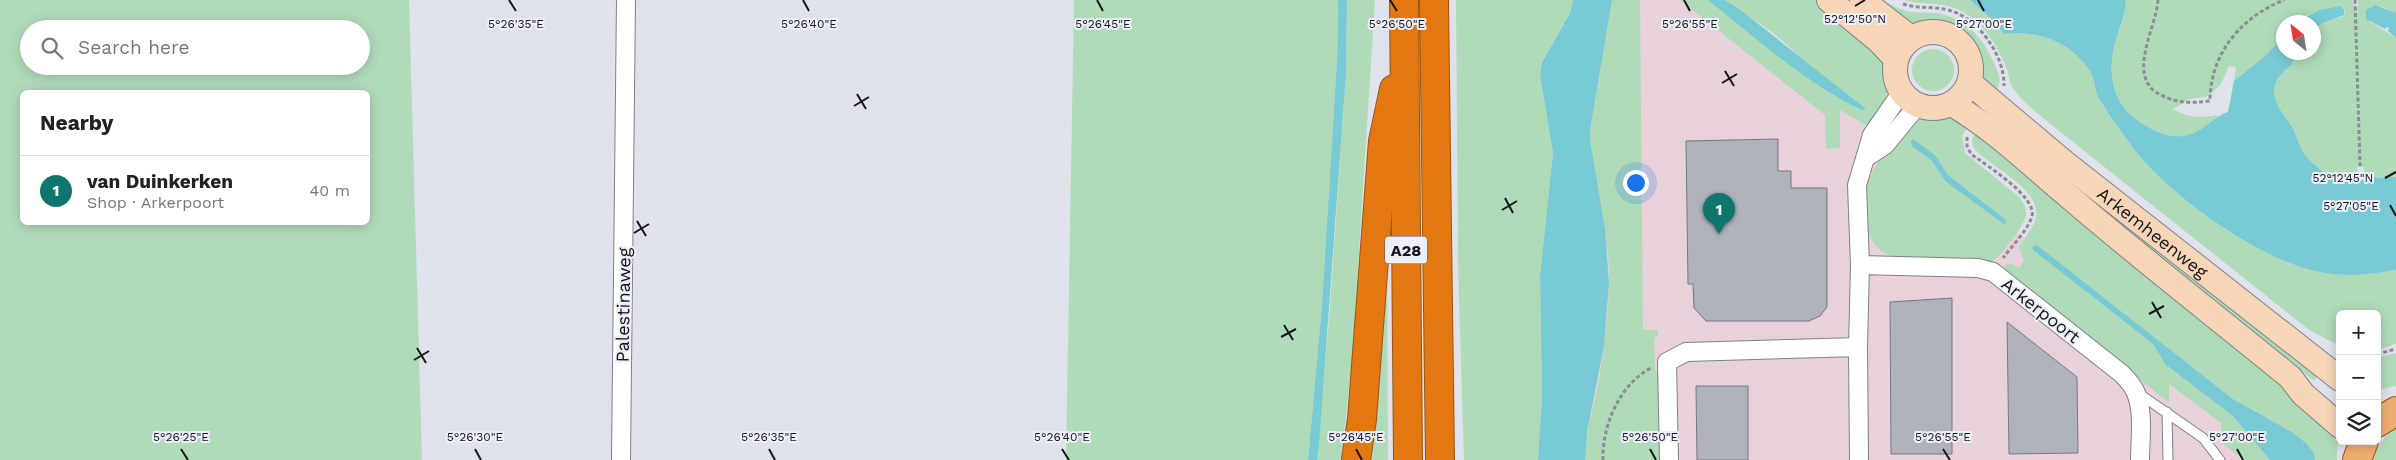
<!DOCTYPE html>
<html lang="en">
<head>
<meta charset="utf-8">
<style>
  :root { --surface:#fff; --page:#f2f2f2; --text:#222; --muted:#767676; --line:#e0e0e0; --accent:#0f766e }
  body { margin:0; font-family:"Work Sans",sans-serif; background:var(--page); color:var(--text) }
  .controls { position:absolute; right:15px; bottom:15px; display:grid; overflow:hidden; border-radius:8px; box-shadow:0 2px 12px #0003 }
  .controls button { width:45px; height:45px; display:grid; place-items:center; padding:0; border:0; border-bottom:1px solid var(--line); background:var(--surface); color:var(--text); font:25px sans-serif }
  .compass { position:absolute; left:2276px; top:15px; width:45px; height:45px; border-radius:50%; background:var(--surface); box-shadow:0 2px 12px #0003; rotate:330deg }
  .you { position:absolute; left:1635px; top:182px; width:18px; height:18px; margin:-12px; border:4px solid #fff; border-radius:50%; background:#1a73e8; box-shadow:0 0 0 8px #1a73e833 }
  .badge { display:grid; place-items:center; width:32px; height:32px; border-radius:50%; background:var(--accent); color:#fff; font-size:16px; font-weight:700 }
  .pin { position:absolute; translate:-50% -41px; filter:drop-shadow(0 1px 2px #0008) }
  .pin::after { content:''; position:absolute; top:26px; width:18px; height:15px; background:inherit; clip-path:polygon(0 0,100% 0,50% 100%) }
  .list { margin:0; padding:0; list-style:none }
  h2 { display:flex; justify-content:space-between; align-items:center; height:65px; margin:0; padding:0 20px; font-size:21px }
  h2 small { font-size:16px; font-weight:400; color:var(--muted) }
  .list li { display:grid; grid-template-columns:32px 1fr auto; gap:15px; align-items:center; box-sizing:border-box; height:70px; padding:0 20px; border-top:1px solid var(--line) }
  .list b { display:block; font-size:19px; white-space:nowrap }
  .list p { margin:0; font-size:16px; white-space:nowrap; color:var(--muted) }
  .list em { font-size:16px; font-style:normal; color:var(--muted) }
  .icon { flex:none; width:28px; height:28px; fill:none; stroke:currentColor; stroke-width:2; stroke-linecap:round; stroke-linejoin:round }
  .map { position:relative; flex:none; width:2396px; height:460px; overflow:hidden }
  .search { position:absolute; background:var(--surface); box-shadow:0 2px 12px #0003; left:20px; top:20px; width:350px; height:55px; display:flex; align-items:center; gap:12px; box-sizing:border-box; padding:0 18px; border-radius:28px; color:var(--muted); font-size:19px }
  .panel { position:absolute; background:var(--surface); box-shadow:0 2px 12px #0003; left:20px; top:90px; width:350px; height:135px; border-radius:8px }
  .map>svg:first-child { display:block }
  .commercial { fill:#e8d1db }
  .green { fill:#b0dbb9; fill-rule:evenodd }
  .water { fill:#78cad5 }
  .building { fill:#b0b2bb; stroke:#767981 }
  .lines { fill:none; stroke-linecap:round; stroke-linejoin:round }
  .lane-casing { stroke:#7e8189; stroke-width:11 }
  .street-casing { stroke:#7e8189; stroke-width:20 }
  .secondary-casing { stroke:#7e8189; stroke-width:26 }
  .primary-casing { stroke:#9b5615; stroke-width:30 }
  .highway-casing { stroke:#9b5615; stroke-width:30 }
  .path { stroke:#8b8d94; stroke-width:3; stroke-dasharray:4 2.5; stroke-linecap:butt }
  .lane { stroke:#fff; stroke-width:9 }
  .street { stroke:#fff; stroke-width:18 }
  .secondary { stroke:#f7d6b8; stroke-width:24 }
  .primary { stroke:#eeae71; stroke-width:28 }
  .highway { stroke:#e37812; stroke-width:28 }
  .ticks { fill:none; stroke:#16171a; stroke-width:2 }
  .labels { text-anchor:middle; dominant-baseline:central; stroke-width:4; stroke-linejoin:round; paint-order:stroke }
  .shield { fill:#eceff8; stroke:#56585d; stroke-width:1 }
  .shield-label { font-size:16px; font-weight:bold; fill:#16171a }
  .street-label { font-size:18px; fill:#16171a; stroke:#eceff8 }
  .ticks-label { font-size:12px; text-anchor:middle; fill:#16171a; stroke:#eceff8; stroke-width:4; stroke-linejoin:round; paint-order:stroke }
</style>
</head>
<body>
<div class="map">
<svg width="2396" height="460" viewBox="0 0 2396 460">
  <rect width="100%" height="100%" fill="#dfe2eb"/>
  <!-- commercial -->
  <path class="commercial" d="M1584,0h131l196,140 51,48 288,230 49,42h-734z"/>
  <!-- green -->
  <path class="green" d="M0,0h409l13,460h-422zM29,29h332v37h-332zM22,92h346v130h-346z
    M1074,0h264l-1,60 -15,245 -14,155h-242z
    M1347,0h28l-23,361 -11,99h-24l13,-154 16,-233z
    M1456,0h117l-3,13 -28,48 -2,14 13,78 -13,123 2,121 -4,63h-74l-6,-194z
    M1612,0h28l3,330h15v7h-4l1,34h6l1,89h-77c0,-26 8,-50 13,-75 6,-33 10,-66 11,-99 2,-53 -17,-104 -19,-156z
    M1680,0h28l118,90 36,20 -90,-78 -47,-32h94l54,43 12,21 2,27 -3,14 -15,22 -29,-17v38l-14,1 -1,-34z
    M1870,0c16,0 22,6 36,11 9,2 18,1 27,2 30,2 48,22 60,48 7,16 11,20 -1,34l-9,-13 -5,-29 -12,-18 -9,-7 -15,-5h-36z
    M1905,0h65l25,22 9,12c27,-3 53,3 73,22 7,7 15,16 17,25 1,4 1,8 2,11 5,13 29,44 38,57 35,47 132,116 191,124 24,4 47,1 71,-3v74l-19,6v-36h-37v32l-31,-16 -256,-204c-13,-11 -30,-23 -39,-37 -5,-6 -5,-14 -8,-22 -9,-22 -23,-45 -45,-56 -17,-10 -37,-5 -56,-11z
    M2126,0h226l1,5 5,1v-6h38v13l-16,-7h-9l-2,15 27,17v139l-19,1 -12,-2 -1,-9h-7l1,7h-2l-4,6c-16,2 -37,-13 -47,-25 -6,-8 -8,-20 -13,-28 -7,-11 -19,-24 -18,-38 2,-11 10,-19 18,-24l3,-12 19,-1v-23l9,-6 21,-7 1,-4 -4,-6 -34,9 -10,7h-13l-1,15 -17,18 -32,26 2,-14 -7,-1 -8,18 -8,8 -8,5 -16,2 -16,10c15,9 28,9 45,6 -9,14 -26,22 -43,21 -13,-1 -23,-7 -35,-14 -23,-15 -32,-42 -27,-70 3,-18 12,-33 13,-52z
    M1912 70a21 21 0 1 1 42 0a21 21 0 1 1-42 0Z
    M1992,111l329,261 -7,9 -328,-262z
    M1948,117l23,5 -9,14 3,17 54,44c4,5 8,11 7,18 -1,10 -25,41 -34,47 -7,0 -15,-4 -22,-4 -24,-1 -63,7 -84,-4 -25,-14 -26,-52 -16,-76 6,-16 28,-44 41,-54 11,-8 25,-7 37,-7zM1936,156l11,18 59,46 -1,5 -60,-44 -13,-20z
    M1979,127l350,296 9,17 -1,20h-22l-1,-7 -8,-10 -14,-11 -59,-33 -196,-154 -4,2v3l120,94 12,20 69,53 36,43h-26l-22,-17 -1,-20 -52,-39v19l-164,-133v-6l5,-1 9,5 5,-7 -5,-13c4,-11 15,-19 17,-31 5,-29 -47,-50 -63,-70l-1,-8z
    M1387,240l1,220h-26z
    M2396,353v33l-19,4v-32z
    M2396,428v32h-22c3,-14 11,-25 22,-32z"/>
  <!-- water -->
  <path class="water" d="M1338,0h9l-1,73 -27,372 -2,15h-9l14,-155 15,-245z
    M1573,0h39l-22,130 1,16 14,83 4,54 -5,63 -17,86 -2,28h-47l4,-63 -2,-121 13,-123 -13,-78 2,-13 28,-49z
    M1708,0h17l17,11 124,98 -4,1c-51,-23 -109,-74 -154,-110z
    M1970,0h156c-1,19 -10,34 -13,52 -5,27 3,55 27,70 13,8 26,16 42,14 22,-2 29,-19 46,-24l6,-31 32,-26 17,-18 1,15 11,1 -3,12c-8,5 -16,13 -18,24 -1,14 11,27 18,38 5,8 7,20 13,28 10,12 31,28 47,25l4,-7 2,1v6h6v-5l13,3 19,-1v93c-24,4 -47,7 -71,3 -59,-8 -156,-77 -191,-124 -9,-13 -33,-44 -38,-57 -1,-3 -1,-7 -2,-11 -2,-9 -10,-18 -17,-25 -20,-19 -46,-25 -73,-22l-9,-12z
    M2375,5l21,8v25l-8,-7 1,-3 -3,-1 -1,2 -19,-10v-9z
    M2341,6l3,4v5l-21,8 -9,6v-7h-17l22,-12z
    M1913,139l23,17 11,18 59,46 -1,5 -60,-44 -13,-20 -20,-15 -1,-5z
    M2037,245l196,154 59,33 14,11 8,10 1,7h-45l-36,-43 -69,-53 -12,-20 -120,-94v-4z"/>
  <!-- building -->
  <path class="building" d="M1778,139v32h13v17h36v119l-7,9 -11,5h-103l-12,-13 -1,-24h-5l-2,-143z
    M1952,298v156h-61l-1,-152z
    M2007,322l70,55 1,76 -69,1z
    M1696,386h52v74h-51z"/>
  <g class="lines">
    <!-- lane casing -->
    <g class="lane-casing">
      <path id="lane" d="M2138,393l65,45 17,22
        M2167,412l1,48"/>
    </g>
    <!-- street casing -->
    <g class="street-casing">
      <path id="street" d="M1867,157l18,-12 32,-39
        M1860,265l118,3 15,4 129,102c6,6 11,12 14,19 8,19 4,47 4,67
        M621,460l5,-460
        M1669,460l-2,-98 19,-10 172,-5
        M1859,460l-1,-113 2,-82 -3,-80 15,-50 29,-42"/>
    </g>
    <!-- secondary casing -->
    <g class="secondary-casing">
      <g id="secondary">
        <path d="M1829,0l50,41 17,18"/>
        <path d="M1862,0l49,38"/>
        <circle cx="1933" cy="70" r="38"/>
        <path id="s1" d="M1970,83l95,80 275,216"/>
        <path d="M1952,104c45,27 81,63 121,96 71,61 145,118 217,177l13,17 37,32"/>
      </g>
    </g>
    <!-- primary casing -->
    <g class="primary-casing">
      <path id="primary" d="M2377,423l19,-12
        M2357,460l7,-19"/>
    </g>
    <!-- highway casing -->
    <g class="highway-casing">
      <path id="highway" d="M1404,0l4,460
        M1434,0l6,460
        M1356,460l6,-41 21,-278 11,-52"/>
    </g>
    <!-- path -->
    <path class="path" d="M2158,0c-2,29 -33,78 3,95 18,9 31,8 49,6 0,-47 31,-84 74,-101
      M2355,0l5,166
      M1903,4c15,5 30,2 45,6 30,7 57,46 56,76
      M1967,137v9l4,8c15,11 66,43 61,62 -4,14 -20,30 -29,42
      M2377,354l19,-5
      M1603,460c-1,-34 16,-75 48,-92"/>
    <!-- lane -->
    <use href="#lane" class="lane"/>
    <!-- street -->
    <use href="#street" class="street"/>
    <!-- secondary -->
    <use href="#secondary" class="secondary"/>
    <!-- primary -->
    <use href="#primary" class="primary"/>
    <!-- highway -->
    <use href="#highway" class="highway"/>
  </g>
  <!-- ticks -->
  <path class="ticks" d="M509,0l7,11M803,0l6,11M1097,0l6,11M1390,0l7,11M1684,0l6,11M1978,0l6,11M1855,6l10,-6M1725,71l9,15M1722,83l15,-9M857,94l9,15M854,106l15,-9M2385,178l11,-6M1505,198l8,15M2390,205l6,11M1502,210l15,-9M637,221l9,15M634,233l15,-9M2152,302l9,16M2149,314l15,-8M1284,325l9,15M1281,337l15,-8M417,348l9,15M414,360l15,-9M181,449l7,11M475,449l6,11M769,449l6,11M1062,449l7,11M1356,449l6,11M1650,449l6,11M1943,449l7,11M2237,449l6,11"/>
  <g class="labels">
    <!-- shield labels -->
    <rect class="shield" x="1385" y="236.5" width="42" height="27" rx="4"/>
    <g class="shield-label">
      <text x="1406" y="250">A28</text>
    </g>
    <!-- street labels -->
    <g class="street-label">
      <text stroke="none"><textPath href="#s1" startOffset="236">Arkemheenweg</textPath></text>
      <text transform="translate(623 305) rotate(-89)">Palestinaweg</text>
      <text transform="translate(2041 310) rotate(38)">Arkerpoort</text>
    </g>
  </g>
  <g class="ticks-label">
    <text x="1855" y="23">52°12'50"N</text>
    <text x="516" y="28">5°26'35"E</text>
    <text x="809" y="28">5°26'40"E</text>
    <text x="1103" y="28">5°26'45"E</text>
    <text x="1397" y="28">5°26'50"E</text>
    <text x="1690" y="28">5°26'55"E</text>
    <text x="1984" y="28">5°27'00"E</text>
    <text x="2343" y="182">52°12'45"N</text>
    <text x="2351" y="210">5°27'05"E</text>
    <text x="181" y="441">5°26'25"E</text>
    <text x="475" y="441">5°26'30"E</text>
    <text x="769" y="441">5°26'35"E</text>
    <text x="1062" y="441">5°26'40"E</text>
    <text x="1356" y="441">5°26'45"E</text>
    <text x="1650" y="441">5°26'50"E</text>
    <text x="1943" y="441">5°26'55"E</text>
    <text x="2237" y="441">5°27'00"E</text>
  </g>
</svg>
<div class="controls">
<button>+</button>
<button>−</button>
<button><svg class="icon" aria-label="layers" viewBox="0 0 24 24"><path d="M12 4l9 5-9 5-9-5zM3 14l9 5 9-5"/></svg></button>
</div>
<svg class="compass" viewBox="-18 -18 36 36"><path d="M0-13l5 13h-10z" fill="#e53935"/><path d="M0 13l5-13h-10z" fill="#767676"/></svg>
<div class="you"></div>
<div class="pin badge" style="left:1719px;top:234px">1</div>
<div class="search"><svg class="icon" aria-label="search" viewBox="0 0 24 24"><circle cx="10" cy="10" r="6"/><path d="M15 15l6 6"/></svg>Search here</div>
<section class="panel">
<h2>Nearby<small></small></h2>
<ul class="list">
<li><span class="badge">1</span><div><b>van Duinkerken</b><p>Shop · Arkerpoort</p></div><em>40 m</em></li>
</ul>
</section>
</div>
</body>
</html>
